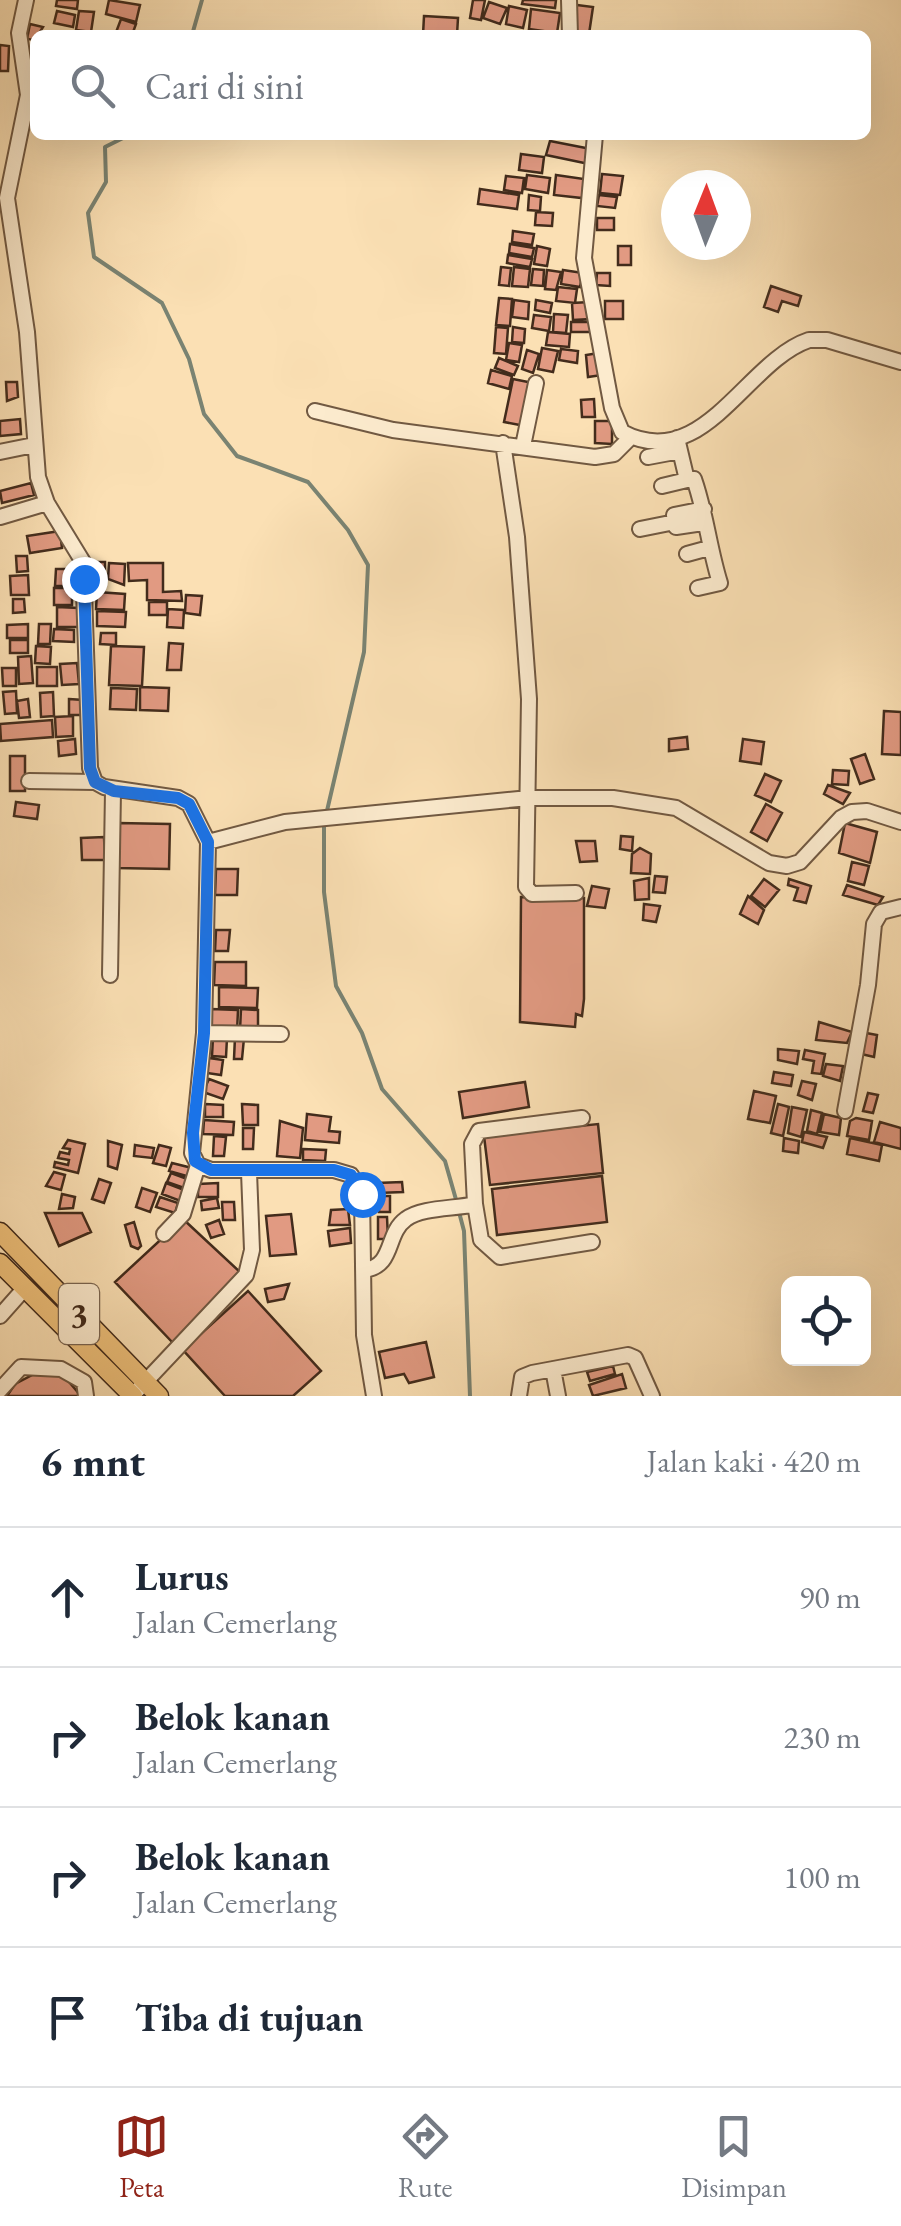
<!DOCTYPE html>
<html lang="id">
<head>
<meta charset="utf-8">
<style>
  :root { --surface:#fff; --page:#f2f2f3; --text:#1f2937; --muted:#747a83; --line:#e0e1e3; --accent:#8f2418 }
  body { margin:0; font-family:"EB Garamond",serif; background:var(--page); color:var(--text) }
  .controls { position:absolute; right:30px; bottom:30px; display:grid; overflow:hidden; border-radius:15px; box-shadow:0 10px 40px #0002 }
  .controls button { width:90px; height:90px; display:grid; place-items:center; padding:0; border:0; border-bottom:2px solid var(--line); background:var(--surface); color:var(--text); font:50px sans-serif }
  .compass { position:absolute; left:661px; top:170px; width:90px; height:90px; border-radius:50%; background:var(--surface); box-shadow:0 10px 40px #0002; rotate:1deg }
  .stop { position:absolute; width:30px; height:30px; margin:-22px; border:8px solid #1a73e8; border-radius:50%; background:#fff }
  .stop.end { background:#1a73e8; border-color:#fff; box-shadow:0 2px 10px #0008 }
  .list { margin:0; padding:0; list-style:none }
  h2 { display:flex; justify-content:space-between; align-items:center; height:130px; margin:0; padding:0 40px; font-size:42px }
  h2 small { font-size:32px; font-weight:400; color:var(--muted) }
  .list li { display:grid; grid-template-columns:65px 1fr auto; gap:30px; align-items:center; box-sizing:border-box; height:140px; padding:0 40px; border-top:2px solid var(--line) }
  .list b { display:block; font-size:38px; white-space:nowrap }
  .list p { margin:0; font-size:32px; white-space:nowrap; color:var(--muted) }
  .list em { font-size:32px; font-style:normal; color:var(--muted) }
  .icon { flex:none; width:55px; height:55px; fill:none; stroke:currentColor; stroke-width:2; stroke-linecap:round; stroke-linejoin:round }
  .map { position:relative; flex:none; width:901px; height:1396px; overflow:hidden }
  .search { position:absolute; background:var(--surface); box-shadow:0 10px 40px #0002; left:30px; right:30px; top:30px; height:110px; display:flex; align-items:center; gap:25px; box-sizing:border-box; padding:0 35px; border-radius:15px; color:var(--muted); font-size:38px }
  .sheet { height:690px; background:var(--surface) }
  nav { display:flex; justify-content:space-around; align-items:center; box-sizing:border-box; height:140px; border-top:2px solid var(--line); background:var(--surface); font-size:28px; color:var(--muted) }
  nav a { display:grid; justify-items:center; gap:5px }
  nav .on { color:var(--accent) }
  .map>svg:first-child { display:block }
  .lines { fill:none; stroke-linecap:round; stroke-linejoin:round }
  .stream { stroke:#7a8372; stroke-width:4 }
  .building { fill:#e19a82; stroke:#432c1c; stroke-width:2.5 }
  .minor-casing { stroke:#715942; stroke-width:18 }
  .major-casing { stroke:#432c1c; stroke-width:21 }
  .minor { stroke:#fcebce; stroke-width:14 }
  .major { stroke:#eec07a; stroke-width:18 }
  .route { stroke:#1a73e8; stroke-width:12 }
  .labels { text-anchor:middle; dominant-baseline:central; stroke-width:10; stroke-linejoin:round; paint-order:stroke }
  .shield { fill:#fcebce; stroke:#7a6551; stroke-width:2.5 }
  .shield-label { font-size:35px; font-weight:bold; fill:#432c1c }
</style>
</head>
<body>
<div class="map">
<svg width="901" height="1396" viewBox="0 0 901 1396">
  <rect width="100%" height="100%" fill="#fbe0b4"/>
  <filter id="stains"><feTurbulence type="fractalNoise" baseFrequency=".002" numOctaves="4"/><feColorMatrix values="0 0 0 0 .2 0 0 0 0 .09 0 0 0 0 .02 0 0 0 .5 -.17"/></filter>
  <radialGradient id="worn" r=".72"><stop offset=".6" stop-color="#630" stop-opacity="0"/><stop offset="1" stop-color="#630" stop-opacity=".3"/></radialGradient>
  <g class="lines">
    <!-- stream -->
    <path class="stream" d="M192,35l10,-35
      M129,135l-24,12 1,35 -18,31 6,44 68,46 27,56 15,55 33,42 71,26 40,48 20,35 -4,87 -38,163
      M324,824v68l12,94 26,47 20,56 63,72 12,42
      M459,1212l5,19 6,165"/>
  </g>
  <!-- building -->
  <path class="building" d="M57,0h21l-1,9 -21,-3z
    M109,0l31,5 -4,17 -30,-8z
    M473,0h12l-4,20 -11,-2z
    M523,0h33l-1,8 -33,-4z
    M489,2l18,6 -7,16 -17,-6z
    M577,5l16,2 -4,27 -16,-2z
    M509,6l18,4 -4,18 -17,-4z
    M531,9l29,4 -3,20 -28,-4z
    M57,11l18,4 -2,12 -19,-4z
    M79,11l15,1 -3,20 -15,-2z
    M424,16l34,2 -1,17h-34z
    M121,19l15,5 -4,11h-17z
    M30,24l13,3 -8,13 -8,-1z
    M0,45l9,1 -1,25h-8z
    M550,141l41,8 -2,15 -43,-9z
    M521,154l23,3 -2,16 -23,-3z
    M602,174l21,2 -3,19 -20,-2z
    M527,175l23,3 -2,15 -23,-4z
    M556,175l28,4 -2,19 -28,-3z
    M506,176l18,2 -2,15 -18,-3z
    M480,189l39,6 -2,14 -39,-5z
    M529,195l12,2 -1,14 -12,-1z
    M599,195l18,2 -2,11 -18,-2z
    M536,212l17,1 -1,13 -17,-1z
    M597,218h17v12h-17z
    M513,231l21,3 -2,11 -20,-3z
    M510,244l24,4 -2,9 -23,-4z
    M537,246l13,3 -3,17 -13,-2z
    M618,246h13v19h-13z
    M508,255l24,4 -2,8 -23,-4z
    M501,267l10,1 -2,18 -10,-1z
    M514,267l16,2 -2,18 -16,-1z
    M533,269l11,1 -1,16 -12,-1z
    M547,270l14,2 -5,18 -11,-1z
    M563,270l20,3 -3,14 -19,-3z
    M597,273h13v13l-14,-1z
    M771,286l30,10 -3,10 -16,-5 -4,11 -14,-5z
    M558,287l19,2 -2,14 -19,-2z
    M499,298l13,1 -2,27 -14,-1z
    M514,300l15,2 -1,17 -16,-2z
    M536,300l16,3 -2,10 -15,-3z
    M605,301h18v18h-18z
    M590,302l1,17 -18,1 -1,-17z
    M554,314l14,1 -2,18 -13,-1z
    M534,315l17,2 -2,14 -17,-3z
    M571,322h20v10h-20z
    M496,327l12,1 -2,26 -12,-1z
    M513,327l12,2 -1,14 -12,-1z
    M548,332l22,2 -1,13 -23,-2z
    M509,343l13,2 -3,17 -13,-2z
    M542,348l16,3 -5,21 -15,-3z
    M561,349l17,2 -1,12 -18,-3z
    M527,350l12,4 -6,19 -11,-4z
    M599,353l3,22 -14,2 -2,-22z
    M499,358l19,8 -4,9 -19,-7z
    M491,370l21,6 -3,13 -21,-6z
    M513,379l20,4 -8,43 -21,-4z
    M6,382h11l1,15 -11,4z
    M594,399l1,18h-13l-1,-17z
    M20,419l1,15 -21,2v-15z
    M595,421h17v23l-17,-1z
    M31,483l3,12 -32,8 -2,-12z
    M60,531l2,17 -32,5 -3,-17z
    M16,556h11l1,15 -11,1z
    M94,562h11v18h-11z
    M109,563l16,1 -1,21 -16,-6z
    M128,563h35v29l18,-1 1,10 -35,-1v-20l-18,1z
    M56,569h19v17h-20z
    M28,575l1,20h-18l-1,-19z
    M54,588h18v17h-18z
    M97,592l28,2 -1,16 -28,-1z
    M186,595l16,1 -2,19 -15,-2z
    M13,599h11l1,13 -12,1z
    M149,602h18v13h-18z
    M57,607l22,1v19h-22z
    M168,609l16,1 -1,18 -16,-1z
    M97,611l29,1 -1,15 -28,-1z
    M28,624v14h-21v-13z
    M39,624h12l-1,20h-12z
    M54,629l20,1v12l-21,-1z
    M101,633h15v12l-16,-1z
    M10,640h18v13h-18z
    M169,643l14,1 -2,26h-14z
    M36,646l15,1 -1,17 -15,-1z
    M111,646l33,1 -2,39 -33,-1z
    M31,656l2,27 -14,1 -1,-27z
    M77,663l2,21 -17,1 -2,-21z
    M37,667h20v19h-20z
    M2,668h14v18h-13z
    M140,687l29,1 -1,23 -28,-1z
    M111,688l26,1 -1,21 -26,-1z
    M16,691l1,22 -12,1 -2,-22z
    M53,692l1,24 -13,1 -1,-24z
    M28,699l2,18 -11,1 -2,-17z
    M69,699l14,1v15h-14z
    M884,711l17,1v43l-19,-1z
    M73,716v20l-17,1 -1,-20z
    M52,720l1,17 -52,4 -1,-17z
    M687,737l1,12 -19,2v-12z
    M75,739l1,15 -17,2 -1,-15z
    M743,739l21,3 -3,22 -21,-3z
    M865,754l9,25 -14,5 -9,-25z
    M10,756h15v35h-15z
    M833,770l16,1 -1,14 -16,-1z
    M765,774l16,7 -10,21 -16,-7z
    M828,785l22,8 -7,11 -19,-10z
    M16,802l23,3 -2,14 -23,-3z
    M766,804l16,9 -15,28 -16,-9z
    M118,823l52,1 -1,45 -53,-1z
    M845,823l32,9 -7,31 -31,-10z
    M621,836l12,1 -1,14 -12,-2z
    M104,837l1,23h-23l-1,-22z
    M576,841h19l2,20 -17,1z
    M640,848l11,6 -1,20 -19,-1 1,-19z
    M852,862l17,4 -5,19 -16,-4z
    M216,869h22l-1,26h-22z
    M655,876l12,1 -2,16 -12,-1z
    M649,878v21l-14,1 -1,-19z
    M764,879l15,11 -14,17 -14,-11z
    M789,879l22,7 -5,17 -12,-3 4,-12 -10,-3z
    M847,885l36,12 -5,8 -35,-10z
    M592,886l17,3 -4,19 -18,-2z
    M748,896l16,14 -6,14 -18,-10z
    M521,897l63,1v101l-2,17 -6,-2 -1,13 -55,-5z
    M644,904l16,2 -4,16 -13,-2z
    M216,930h14l-2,21h-13z
    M215,962h31v24l-32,-1z
    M219,987l39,1 -1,20 -38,-1z
    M211,1009l27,1 -1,22 -27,-2z
    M241,1009l17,1v21l-18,-1z
    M819,1022l33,10 -5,11 -31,-3z
    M861,1032l16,3 -3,22 -17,-4z
    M213,1037l14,1 -1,19 -14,-1z
    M235,1037l9,1 -2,21h-8z
    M778,1049l21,2 -2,13 -19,-4z
    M805,1050l20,4 -4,20 -9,-1 2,-12 -11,-2z
    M209,1058l14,2 -2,15 -14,-2z
    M826,1064l17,2 -3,15 -17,-5z
    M774,1072l19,3 -2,11 -19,-3z
    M209,1079l19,7 -5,13 -20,-7z
    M802,1081l14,3 -4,16 -14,-5z
    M525,1082l4,25 -66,11 -4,-26z
    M754,1091l22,5 -6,27 -22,-4z
    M868,1093l10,2 -5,18 -10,-2z
    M205,1104l18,1v12h-18z
    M242,1104l16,1v20h-15z
    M778,1104l11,3 -6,29 -12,-3z
    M792,1107l15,3 -6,27 -13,-4z
    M811,1110l11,3 -5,21 -10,-3z
    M307,1114l24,3 -2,14 11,1 -1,11 -34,-3z
    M824,1114l17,4 -2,17 -19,-3z
    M856,1118l16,3 -3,19 -22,-4 3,-15z
    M204,1120l30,2 -1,13 -30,-1z
    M280,1121l23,7 -3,30 -23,-2z
    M880,1122l21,6v21l-27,-7z
    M598,1124l5,49 -113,12 -6,-49z
    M243,1128h11l-1,21h-10z
    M804,1132l23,5 -4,11 -21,-6z
    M214,1136l12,1 -2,19h-11z
    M784,1138l15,3 -1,12 -15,-2z
    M850,1138l32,7 -3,16 -32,-7z
    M68,1140l17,4 -7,29 -24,-6 1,-5 13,3 1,-5 -11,-2 2,-6 9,2 1,-5 -7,-1z
    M108,1141l14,4 -5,24 -9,-3z
    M135,1145l19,3 -2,10 -18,-2z
    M159,1145l12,3 -5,18 -13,-3z
    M303,1149l23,1 -1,11 -22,-1z
    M172,1163l20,5 -2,9 -21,-6z
    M54,1172l11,3 -4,15 -15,-4z
    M171,1173l19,7 -3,9 -20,-7z
    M602,1176l5,46 -110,13 -5,-46z
    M99,1179l12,4 -7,20 -12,-4z
    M402,1182l1,10 -25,1 -1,-10z
    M166,1183l21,8 -4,11 -21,-8z
    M218,1183v14h-20v-13z
    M142,1188l15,5 -7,19 -14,-5z
    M62,1194l13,3 -2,11 -14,1z
    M379,1196h11v16h-11z
    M160,1197l18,6 -3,10 -19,-6z
    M217,1198l2,10 -17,2 -1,-9z
    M222,1202h12l1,18h-12z
    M348,1209l2,16h-21l2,-15z
    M45,1213h37l9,19 -32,14z
    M291,1214l5,40 -26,2 -4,-40z
    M378,1217h9l1,22h-10z
    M183,1219l58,54 -68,70 -58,-61z
    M219,1220l5,14 -13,4 -5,-13z
    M134,1222l7,24 -3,3 -7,-3 -6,-21z
    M350,1228l1,15 -21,3 -2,-15z
    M289,1284l-5,15 -16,3 -3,-13z
    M248,1291l73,80 -28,25h-68l-42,-46z
    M426,1342l8,35 -25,6 -5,-9 -19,4 -6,-26z
    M613,1366l2,8 -25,7 -3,-9z
    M38,1372l26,4 17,20h-74l8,-12z
    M622,1374l4,14 -33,8 -4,-11z"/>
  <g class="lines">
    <!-- minor casing -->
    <g class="minor-casing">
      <path id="minor" d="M26,0l-7,33 9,62 -21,103 20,134 11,145 9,26 36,59 7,206 5,14 9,5 74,11 11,6 19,38 -4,191 -12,120 6,12 13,5h123l17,5 11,19 2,141 10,61
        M569,0l1,35
        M595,135l-11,123 28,150 10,24c81,43 124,-71 187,-92h18l74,22
        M315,411l78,19 202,27 19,-3 17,-17
        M677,438l10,42 7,-1c12,34 15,69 26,104l-22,5
        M503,443l14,94 12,162 -3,188 6,7 44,-1
        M523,446l13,-63
        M0,452l34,-7
        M648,457l32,-6
        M662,486l25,-6
        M0,517l47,-14
        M703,523l-27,4 -2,-12 30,-6
        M640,529l35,-7
        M687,554l22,-6
        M29,781l66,1
        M208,842l77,-20 244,-24h84l63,10 93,55 18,3 13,-4 41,-44 11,-6 15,-1 34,11
        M110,975l3,-184
        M204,1033l77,1
        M845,1111l23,-126 6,-61 7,-12 20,-5
        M475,1204l6,36 19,17 92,-15
        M164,1234l19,-20 15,-49
        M364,1270c31,-4 21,-36 42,-51 16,-12 50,-10 69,-15l-3,-60 7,-13 103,-13
        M0,1316l24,-27
        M553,1369l5,27
        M0,1390l21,-23 40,2 23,13 2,14
        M132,1396l114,-121 6,-25 -3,-78
        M519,1396l3,-19 10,-4 96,-18 7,3 17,38"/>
    </g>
    <!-- major casing -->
    <g class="major-casing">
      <path id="major" d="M0,1232l159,164
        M0,1263l133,133"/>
    </g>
    <!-- minor -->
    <use href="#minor" class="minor"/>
    <!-- major -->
    <use href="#major" class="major"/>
  </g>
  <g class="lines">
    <!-- route -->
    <path class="route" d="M84,579l6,189 5,14 19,9 64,7 11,6 19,38 -4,191 -11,100 2,28 16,9h123l17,5 11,19"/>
  </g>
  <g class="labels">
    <!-- shield labels -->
    <rect class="shield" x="59" y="1284" width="40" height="60" rx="8"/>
    <g class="shield-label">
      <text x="79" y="1314">3</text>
    </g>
  </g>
  <rect width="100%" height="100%" filter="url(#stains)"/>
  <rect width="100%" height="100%" fill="url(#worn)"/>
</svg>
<div class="controls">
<button><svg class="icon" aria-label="locate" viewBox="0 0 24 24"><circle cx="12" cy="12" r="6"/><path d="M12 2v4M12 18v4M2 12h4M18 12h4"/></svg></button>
</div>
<svg class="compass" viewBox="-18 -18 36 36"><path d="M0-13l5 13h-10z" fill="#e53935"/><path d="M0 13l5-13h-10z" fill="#747a83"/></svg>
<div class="stop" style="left:362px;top:1194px"></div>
<div class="stop end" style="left:84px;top:579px"></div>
<div class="search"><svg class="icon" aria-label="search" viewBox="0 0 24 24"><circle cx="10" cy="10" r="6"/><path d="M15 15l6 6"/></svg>Cari di sini</div>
</div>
<section class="sheet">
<h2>6 mnt<small>Jalan kaki · 420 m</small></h2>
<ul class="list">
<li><svg class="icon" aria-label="ahead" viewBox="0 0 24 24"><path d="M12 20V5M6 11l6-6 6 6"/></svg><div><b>Lurus</b><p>Jalan Cemerlang</p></div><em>90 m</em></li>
<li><svg class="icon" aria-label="right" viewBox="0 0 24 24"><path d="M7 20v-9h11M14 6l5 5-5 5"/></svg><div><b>Belok kanan</b><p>Jalan Cemerlang</p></div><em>230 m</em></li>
<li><svg class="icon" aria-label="right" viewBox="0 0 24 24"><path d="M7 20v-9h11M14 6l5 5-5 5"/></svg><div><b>Belok kanan</b><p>Jalan Cemerlang</p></div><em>100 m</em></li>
<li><svg class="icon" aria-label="arrive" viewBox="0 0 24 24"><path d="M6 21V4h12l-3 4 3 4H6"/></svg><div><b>Tiba di tujuan</b></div></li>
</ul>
</section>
<nav>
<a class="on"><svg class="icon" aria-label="map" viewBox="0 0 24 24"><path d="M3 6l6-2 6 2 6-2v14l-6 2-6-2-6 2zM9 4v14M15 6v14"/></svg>Peta</a>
<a><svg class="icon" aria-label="directions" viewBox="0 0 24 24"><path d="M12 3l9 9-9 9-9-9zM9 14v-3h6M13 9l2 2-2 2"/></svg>Rute</a>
<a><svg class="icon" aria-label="saved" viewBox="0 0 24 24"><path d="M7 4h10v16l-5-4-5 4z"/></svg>Disimpan</a>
</nav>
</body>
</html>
